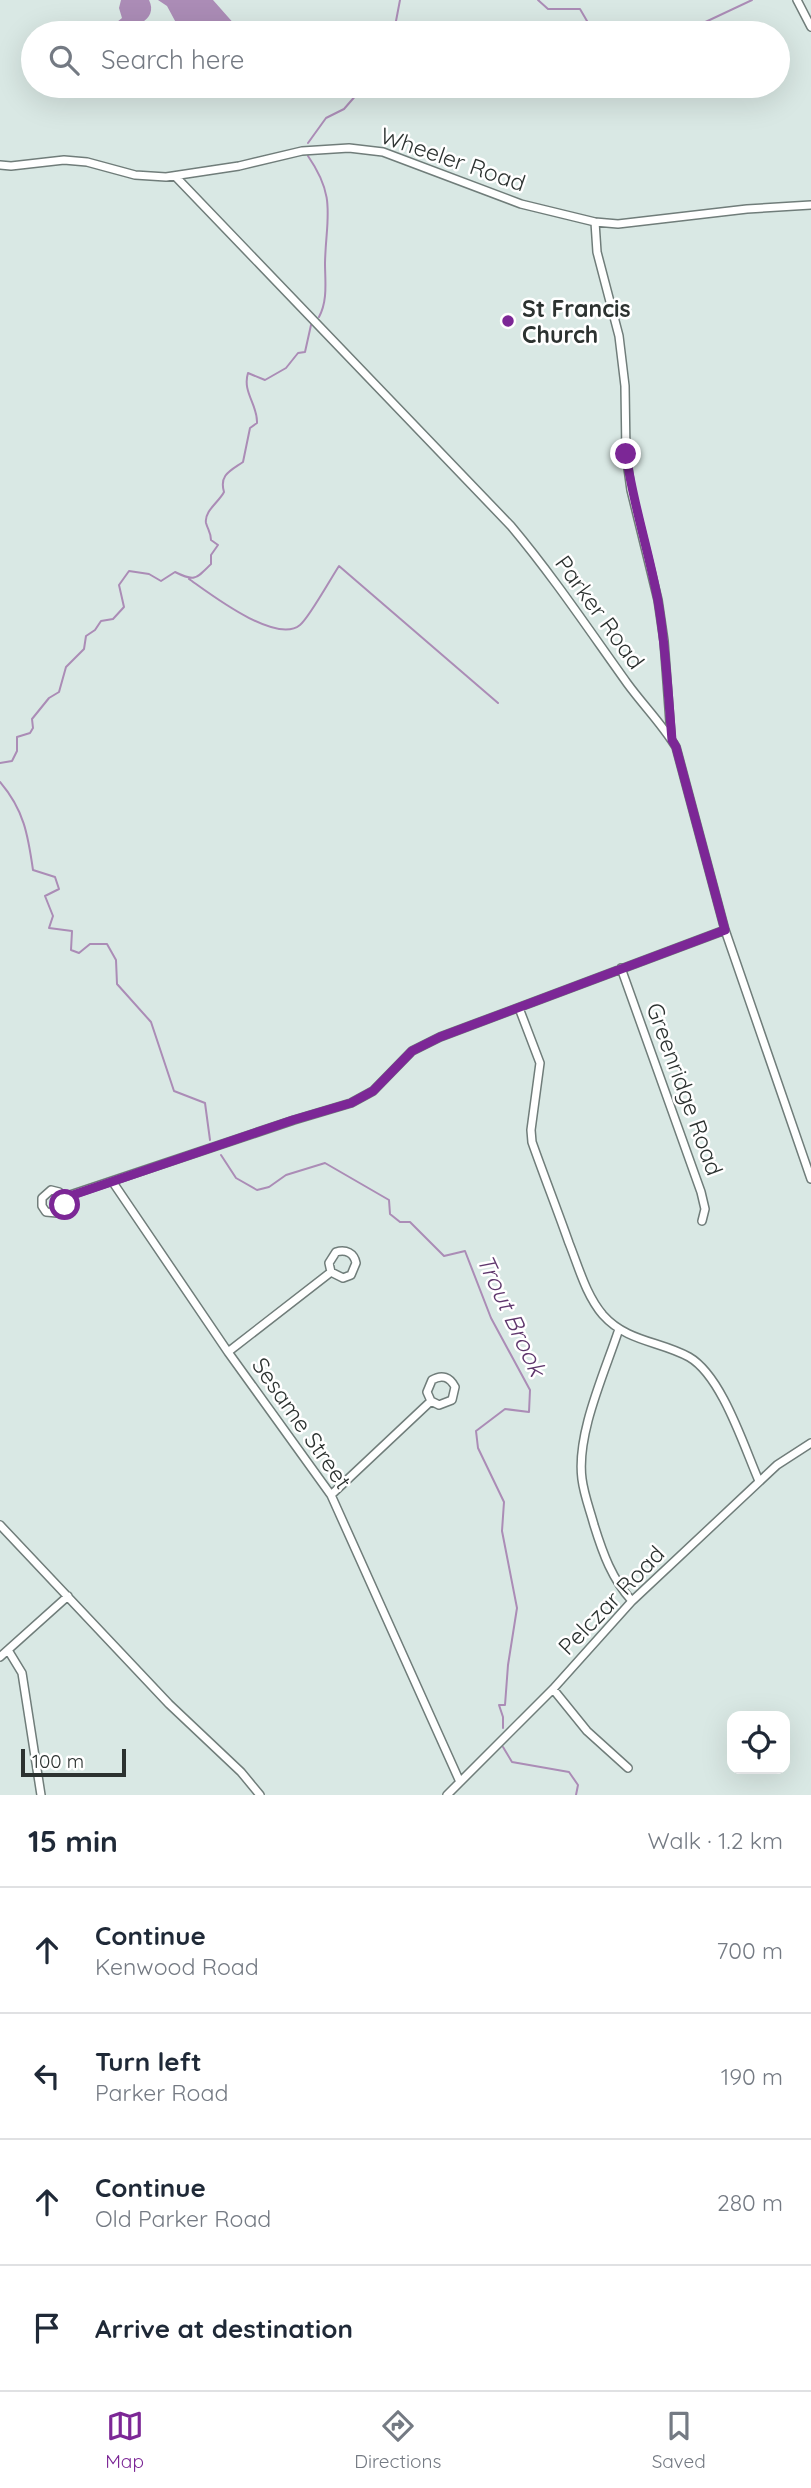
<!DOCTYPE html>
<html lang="en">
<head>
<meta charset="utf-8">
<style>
  :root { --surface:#fff; --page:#f6f6f7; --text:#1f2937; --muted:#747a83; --line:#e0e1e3; --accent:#7c2796 }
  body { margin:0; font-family:Quicksand,sans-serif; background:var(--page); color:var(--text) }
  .controls { position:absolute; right:21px; bottom:21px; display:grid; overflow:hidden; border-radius:14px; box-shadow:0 7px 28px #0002 }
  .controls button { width:63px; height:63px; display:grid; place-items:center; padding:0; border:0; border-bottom:2px solid var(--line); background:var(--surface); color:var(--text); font:35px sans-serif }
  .scale { position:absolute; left:21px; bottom:18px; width:105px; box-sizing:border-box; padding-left:7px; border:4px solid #2c3230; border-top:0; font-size:19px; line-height:24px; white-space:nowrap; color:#2c3230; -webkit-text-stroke:5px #fff; paint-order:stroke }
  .stop { position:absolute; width:21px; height:21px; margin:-16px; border:5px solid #7c2796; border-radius:50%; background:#fff }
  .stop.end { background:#7c2796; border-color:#fff; box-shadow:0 2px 7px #0008 }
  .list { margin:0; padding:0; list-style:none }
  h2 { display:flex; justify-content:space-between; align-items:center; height:91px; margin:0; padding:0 28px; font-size:30px }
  h2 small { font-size:23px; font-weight:400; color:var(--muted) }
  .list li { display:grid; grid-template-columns:46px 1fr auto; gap:21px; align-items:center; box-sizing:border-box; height:126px; padding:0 28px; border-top:2px solid var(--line) }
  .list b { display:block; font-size:26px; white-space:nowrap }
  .list p { margin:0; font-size:23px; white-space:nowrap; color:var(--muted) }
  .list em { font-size:23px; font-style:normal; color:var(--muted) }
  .icon { flex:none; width:38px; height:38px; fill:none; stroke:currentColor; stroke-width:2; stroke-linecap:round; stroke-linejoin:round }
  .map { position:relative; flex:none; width:811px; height:1795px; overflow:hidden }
  .search { position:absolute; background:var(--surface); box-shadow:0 7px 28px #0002; left:21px; right:21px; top:21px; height:77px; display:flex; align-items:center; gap:18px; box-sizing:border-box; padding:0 24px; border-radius:38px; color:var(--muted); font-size:26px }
  .sheet { height:595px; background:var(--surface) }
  nav { display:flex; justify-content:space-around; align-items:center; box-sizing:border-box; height:98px; border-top:2px solid var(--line); background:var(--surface); font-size:19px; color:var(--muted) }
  nav a { display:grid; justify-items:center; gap:4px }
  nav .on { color:var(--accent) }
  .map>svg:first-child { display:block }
  .water { fill:#ab8cb6 }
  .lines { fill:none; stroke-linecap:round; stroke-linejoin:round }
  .stream { stroke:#ab8cb6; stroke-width:2 }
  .minor-casing { stroke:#707d7a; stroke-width:10 }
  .minor { stroke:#fff; stroke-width:7 }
  .route { stroke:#7c2796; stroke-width:9 }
  .poi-dot { fill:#7c2796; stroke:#fff; stroke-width:2.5 }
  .labels { text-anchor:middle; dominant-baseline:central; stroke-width:5; stroke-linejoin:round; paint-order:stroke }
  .street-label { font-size:23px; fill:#2c3230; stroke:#fff }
  .poi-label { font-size:23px; font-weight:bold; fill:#2c3230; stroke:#fff; text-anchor:start }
  .water-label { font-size:24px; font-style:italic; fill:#5f376d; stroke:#fff }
</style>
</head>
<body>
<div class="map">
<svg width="811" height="1795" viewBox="0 0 811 1795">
  <rect width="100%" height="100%" fill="#d9e8e4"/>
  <!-- water -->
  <path class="water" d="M121,0h28c5,10 1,18 -8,23l-15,-1 -8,4 -1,-4 5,-4 -3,-10z
    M158,0h55l23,26 11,7h-62l-4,-1 -14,-26z"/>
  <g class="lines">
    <!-- stream -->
    <path class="stream" d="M538,0l10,9h32l14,24
      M389,33l7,-12 4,-21
      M682,33l70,-33
      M308,143l18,-25 18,-9 20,-23
      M308,156c29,42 18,61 17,107 0,18 3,37 -6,54
      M189,579c20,14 87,66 111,46 9,-7 31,-47 39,-59l159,137
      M0,763l12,-2 5,-10v-14l13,-4 3,-5 -1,-9 17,-21 10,-6 7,-25 18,-18 2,-13 9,-6 6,-9 12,-2 11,-12 -5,-22 10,-14 20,3 12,7 14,-9c20,10 21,7 36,-8v-9l7,-10 -7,-5c0,-7 -3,-10 -5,-17 -2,-12 13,-21 18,-31 -5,-17 6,-21 19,-30l7,-34 7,-5c1,-18 -15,-31 -9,-50l17,7 21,-12 12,-15 7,-1 6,-27
      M0,782c24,28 28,53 33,88l22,7 4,12 -14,7 8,20 -4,12 23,3 -1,19 8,3 11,-9h17l9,16 1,24 34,38 23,69 31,12 5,37
      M221,1155l15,23 21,12 12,-3 17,-12 39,-12 64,37 1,14 10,8h10l34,34 21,-5 26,67 39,72 -1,22 -24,-3 -29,22 2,17 26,54 -2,29 15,77 -9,57 -3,40h-6l4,12v11
      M503,1747l9,15 57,10 9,13 -2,10"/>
    <!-- minor casing -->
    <g class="minor-casing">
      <path id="minor" d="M797,0l14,27
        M0,165l11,1 53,-6 23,2 48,13 31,2 73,-11 63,-15 47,-3 34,4 138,52 74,18 23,2 129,-15 64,-4
        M175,176l336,350c42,50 78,104 116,157 16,22 35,41 49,64l49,183 86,249
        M595,222l2,30 22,84 6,50 1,68 5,36 27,110 6,41 7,95
        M621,968l80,224 4,17 -3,12
        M519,1008l21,55 -9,67 1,12c12,34 25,67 37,101 10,25 17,52 34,72 24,27 57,26 86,42 33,19 55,90 70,124
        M112,1181l116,171 103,143 129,287
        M64,1197l1,8 -8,8 -11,-1 -4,-6v-8l9,-8 8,2 5,5 230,-77 57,-17 22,-12 39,-40 28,-14 285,-107
        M619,1329c-14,43 -43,105 -37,150 2,16 8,31 12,46 9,29 18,54 38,76
        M228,1352l103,-80 -2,-9 7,-11c10,-3 18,1 20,11l-5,12 -8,3 -12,-6
        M331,1495l100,-94 8,4 13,-5 3,-13c-5,-10 -13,-13 -23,-7l-5,12 4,9
        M0,1525l169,179 72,68 19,23
        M8,1650l14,23 19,122
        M0,1657l68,-61
        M553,1689l34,42 41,37
        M447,1795l106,-106 79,-88 145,-136 34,-22"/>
    </g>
    <!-- minor -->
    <use href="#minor" class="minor"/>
  </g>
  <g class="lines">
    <!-- route -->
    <path class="route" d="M65,1205l-1,-7 229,-78 58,-17 22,-12 39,-40 28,-14 285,-107 -49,-183 -4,-7c-4,-46 -6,-93 -14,-139 -9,-50 -25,-97 -32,-147"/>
  </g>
  <!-- markers -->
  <circle class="poi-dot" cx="508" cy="321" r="7"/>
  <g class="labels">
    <!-- street labels -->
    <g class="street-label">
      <text transform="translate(453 159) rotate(19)">Wheeler Road</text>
      <text transform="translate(600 612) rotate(54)">Parker Road</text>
      <text transform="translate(685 1089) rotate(70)">Greenridge Road</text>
      <text transform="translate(302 1423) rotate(55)">Sesame Street</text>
      <text transform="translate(611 1600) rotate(-46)">Pelczar Road</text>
    </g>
    <!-- poi labels -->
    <g class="poi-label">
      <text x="522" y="308">St Francis<tspan x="522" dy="26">Church</tspan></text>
    </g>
    <!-- water labels -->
    <g class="water-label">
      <text transform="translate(512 1315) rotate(65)">Trout Brook</text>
    </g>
  </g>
</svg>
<div class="controls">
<button><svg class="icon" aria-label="locate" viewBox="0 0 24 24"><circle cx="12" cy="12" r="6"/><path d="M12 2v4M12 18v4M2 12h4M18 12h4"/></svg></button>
</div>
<div class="scale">100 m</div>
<div class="stop" style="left:65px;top:1205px"></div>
<div class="stop end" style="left:626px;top:454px"></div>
<div class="search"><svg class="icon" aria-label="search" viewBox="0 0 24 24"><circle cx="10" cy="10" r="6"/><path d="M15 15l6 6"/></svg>Search here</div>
</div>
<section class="sheet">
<h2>15 min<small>Walk · 1.2 km</small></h2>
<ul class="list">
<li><svg class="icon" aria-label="ahead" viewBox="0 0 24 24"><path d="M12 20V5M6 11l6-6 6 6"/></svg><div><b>Continue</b><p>Kenwood Road</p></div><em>700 m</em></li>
<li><svg class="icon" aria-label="left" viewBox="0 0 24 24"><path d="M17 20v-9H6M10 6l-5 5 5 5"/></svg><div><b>Turn left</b><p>Parker Road</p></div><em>190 m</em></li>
<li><svg class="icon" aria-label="ahead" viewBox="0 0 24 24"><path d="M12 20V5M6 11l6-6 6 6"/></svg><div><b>Continue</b><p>Old Parker Road</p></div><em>280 m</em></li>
<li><svg class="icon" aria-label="arrive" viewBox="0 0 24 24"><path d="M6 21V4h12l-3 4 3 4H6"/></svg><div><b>Arrive at destination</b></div></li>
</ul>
</section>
<nav>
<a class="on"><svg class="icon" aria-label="map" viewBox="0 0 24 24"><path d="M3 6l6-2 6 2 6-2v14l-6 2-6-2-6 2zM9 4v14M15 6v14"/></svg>Map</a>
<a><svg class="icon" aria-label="directions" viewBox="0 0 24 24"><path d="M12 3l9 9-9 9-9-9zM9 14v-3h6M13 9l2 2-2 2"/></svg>Directions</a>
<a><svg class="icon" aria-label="saved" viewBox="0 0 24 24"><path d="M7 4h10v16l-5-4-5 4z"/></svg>Saved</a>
</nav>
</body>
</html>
